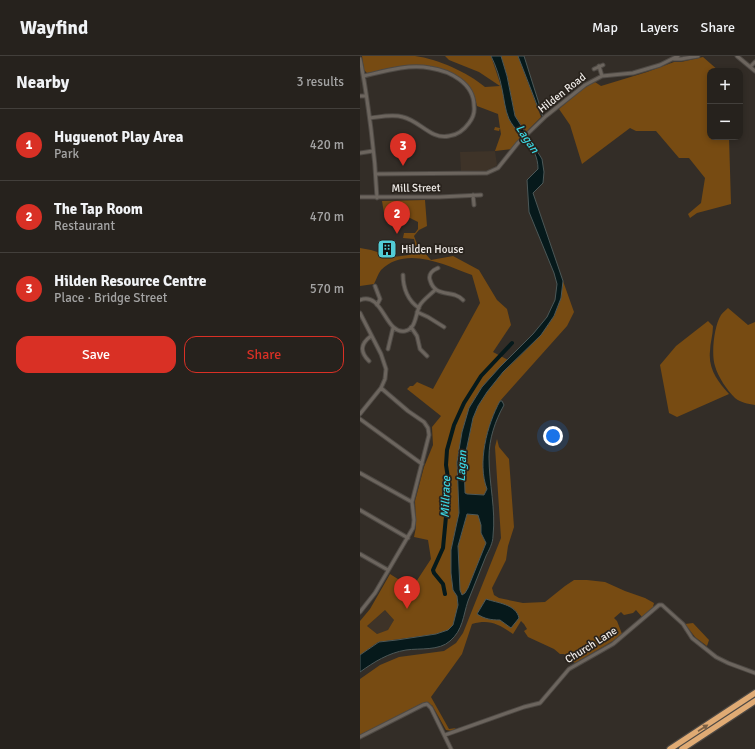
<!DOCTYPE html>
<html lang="en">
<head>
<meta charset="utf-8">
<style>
  :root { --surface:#26221d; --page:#322f2a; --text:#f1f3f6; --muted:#a4a4a4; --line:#423f3b; --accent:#d93025 }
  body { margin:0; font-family:Signika,sans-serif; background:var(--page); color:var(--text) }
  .controls { position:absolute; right:12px; top:12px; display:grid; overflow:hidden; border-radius:8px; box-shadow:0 2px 6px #0003 }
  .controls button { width:36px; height:36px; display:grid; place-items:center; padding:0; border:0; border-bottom:1px solid var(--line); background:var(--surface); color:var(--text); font:20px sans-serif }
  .you { position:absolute; left:193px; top:380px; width:14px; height:14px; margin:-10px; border:3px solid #fff; border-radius:50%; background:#1a73e8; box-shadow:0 0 0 6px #1a73e833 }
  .badge { display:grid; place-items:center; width:26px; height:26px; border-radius:50%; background:var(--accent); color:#fff; font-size:13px; font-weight:700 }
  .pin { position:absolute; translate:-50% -33px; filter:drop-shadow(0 1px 2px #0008) }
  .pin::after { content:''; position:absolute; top:21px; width:14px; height:12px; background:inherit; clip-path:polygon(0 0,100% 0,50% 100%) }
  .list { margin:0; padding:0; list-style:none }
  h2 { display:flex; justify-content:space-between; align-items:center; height:52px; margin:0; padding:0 16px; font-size:17px }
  h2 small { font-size:13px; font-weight:400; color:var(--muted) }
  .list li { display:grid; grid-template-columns:26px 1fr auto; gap:12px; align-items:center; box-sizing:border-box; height:72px; padding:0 16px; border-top:1px solid var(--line) }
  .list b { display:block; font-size:15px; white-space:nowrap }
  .list p { margin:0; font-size:13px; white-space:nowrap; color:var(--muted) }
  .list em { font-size:13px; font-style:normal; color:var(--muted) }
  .actions { display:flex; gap:8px; padding:12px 16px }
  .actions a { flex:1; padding:9px 0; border:1px solid var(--accent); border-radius:12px; text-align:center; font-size:14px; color:var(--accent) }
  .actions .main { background:var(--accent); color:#fff }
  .map { position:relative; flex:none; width:395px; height:693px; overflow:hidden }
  header { display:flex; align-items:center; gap:24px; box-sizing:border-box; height:56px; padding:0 20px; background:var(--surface); border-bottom:1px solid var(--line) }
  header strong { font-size:19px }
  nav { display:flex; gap:22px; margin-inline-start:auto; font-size:14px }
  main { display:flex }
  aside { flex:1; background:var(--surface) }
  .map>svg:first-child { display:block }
  .built { fill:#3e3328 }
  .green { fill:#774b12; fill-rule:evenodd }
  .water { fill:#06191b; stroke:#4c5858; fill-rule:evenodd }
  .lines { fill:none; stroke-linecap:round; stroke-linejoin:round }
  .canal { stroke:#06191b; stroke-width:4 }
  .street-casing { stroke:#4e4944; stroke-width:5 }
  .highway-casing { stroke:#4e4944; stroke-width:8 }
  .street { stroke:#6c655e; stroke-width:3 }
  .highway { stroke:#e0ab74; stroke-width:5.5 }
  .oneway { fill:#7b6044 }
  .labels { text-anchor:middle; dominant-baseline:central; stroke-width:3.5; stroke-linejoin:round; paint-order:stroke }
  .street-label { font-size:11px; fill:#f0ece8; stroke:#29231d }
  .poi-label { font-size:11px; fill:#f0ece8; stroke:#29231d; text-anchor:start }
  .water-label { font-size:12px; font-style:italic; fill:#3bd6e2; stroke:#29231d }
</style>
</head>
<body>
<header>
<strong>Wayfind</strong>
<nav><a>Map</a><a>Layers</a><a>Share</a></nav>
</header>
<main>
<aside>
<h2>Nearby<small>3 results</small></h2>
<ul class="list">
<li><span class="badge">1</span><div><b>Huguenot Play Area</b><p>Park</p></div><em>420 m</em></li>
<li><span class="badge">2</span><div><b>The Tap Room</b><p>Restaurant</p></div><em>470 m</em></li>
<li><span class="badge">3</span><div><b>Hilden Resource Centre</b><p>Place · Bridge Street</p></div><em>570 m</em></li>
</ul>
<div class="actions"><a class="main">Save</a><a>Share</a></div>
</aside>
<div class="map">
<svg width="395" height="693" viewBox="0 0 395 693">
  <rect width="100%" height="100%" fill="#332d27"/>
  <!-- built -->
  <path class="built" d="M135,95l2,14 -8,5 -3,1h-25l-1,-19z
    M25,554l9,10 -6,11 -11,3 -10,-8z"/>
  <!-- green -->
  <path class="green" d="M2,0c16,0 36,0 53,0 23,3 52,16 70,31l15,-1 -21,-14 -30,-12 -4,-4h46l10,30 22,50 -12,13 -16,2 6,-17 -1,-6 -1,3 -5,-1 1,-3 5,1 -2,-14 -21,-8c-2,-10 -6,-16 -13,-23 -21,-21 -51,-20 -79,-14 -6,1 -12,4 -18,4l-3,-3z
    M141,0h17l23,61 -15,15 -11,-16 -8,-40z
    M343,1l16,14h-9v66h19l2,67 -34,9 -7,5 -2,-4 13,-11 4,-25 -16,-20h-10l-23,-27h-20l-6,-3 -48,36 -12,-39 -11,-16 26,-22 10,-5 6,4 46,-14 27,-10h7z
    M65,144l2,26 -8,4 -5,6 3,8 14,16 22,-4 26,14 18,30 10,9 4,16 -18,27 15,8 -8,7 -18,20 -13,21 -7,24 -5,30 2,51 -8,37v23l2,17 4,6 1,9 -5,20 -5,5 -12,4 -58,8 -18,13v-34l10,-12 20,-35 22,14 19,-29 -3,-19 -14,-3 2,-10 -1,-26 9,-34 9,-22 -1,-18 9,-11 -34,-27 3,-3h3l4,-4 16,7 47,-86 -8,-28c-27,-10 -66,-30 -91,-5 -3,4 -5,10 -7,14l-14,2v-38l11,2 22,7 16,-2 6,-12 -1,-4 -11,-1 1,-5h11l3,-4v-7l-10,-5 -24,-4 -2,-12zM25,554l9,10 -6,10 -11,4 -10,-8z
    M203,225l11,31 -7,14 -67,75c-13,24 -23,62 -13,88l-3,6 -17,-1 -2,-1 -1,-32 9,-43 5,-12 9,-14 16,-20 32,-31 13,-16 6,-9 7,-18z
    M368,252l20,17 7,-3v83c-7,-1 -15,-3 -20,-7 -8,-8 -17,-21 -20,-32 -4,-12 -1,-40 6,-51 2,-3 5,-5 7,-7z
    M348,265l5,5c0,9 -3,17 -3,25 -2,18 8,31 19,43l-52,23 -8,-4 -9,-48 16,-19z
    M137,383l2,8 10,12 5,68 -6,19 -2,14 -14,28 2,7 5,3 24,5 22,-1 20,-16 9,-6h13l18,2 20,9 20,7 9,5 -1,4 -11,10 -6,-7 -3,3 -9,2 -3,-3 -7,6 3,3 5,13 -4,4 -43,25 -11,-9h-4l-6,-5 -26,-12 -4,-6 3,-2 -3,-5 -3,-3 -8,13c-15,-10 -23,-15 -41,-10l-10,30 -31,43 18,32 7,-1 -4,3 -6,-1 -14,-25 -11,-1 -61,31v-56l20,-14 19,-8 45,-6 12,-8 7,-10 38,-95 -6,-91zM126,543l4,2 21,27 -11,-8 -23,-6z
    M107,458l12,1 3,10 -1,8 5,10 -18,45 -3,5 -3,2 -2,-5 -2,-44z
    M333,567l16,17 -2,6 -12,-9 -10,-13z"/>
  <!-- water -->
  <path class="water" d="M131,0h10l6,20 8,40 27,43 2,13 -1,11 -10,10 30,88 -2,17 -7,18 -13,19 -38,37 -16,20 -9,14 -5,12 -9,43 1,32 2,1 17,1 3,-6c-10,-26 0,-64 13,-88h2l2,4c-9,16 -15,34 -15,52 0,27 7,52 4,79 0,7 -4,14 -7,20 -6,15 -12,30 -18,45 -5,15 -5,29 -18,40 -11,10 -30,7 -44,9 -18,3 -32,12 -46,22v-17l19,-13 18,-2 39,-6 12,-4 5,-5 5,-20 -1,-9 -4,-6 -2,-17v-23l8,-37 -2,-51 5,-30 7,-24 13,-21 18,-20 33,-33 14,-17 8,-17 2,-16 -3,-11 -25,-61 -2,-32 11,-11c0,-24 -19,-31 -29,-50 -4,-9 -5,-21 -7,-30 -2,-11 -6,-23 -11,-33zM107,458l11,1 3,10v8l5,10 -18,45 -3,5 -3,2 -2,-5 -2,-44z
    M158,0h6l19,60 -6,-11z
    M126,543c11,4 30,5 33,19l-8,10 -11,-8c-9,0 -15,-1 -23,-6z"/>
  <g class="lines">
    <!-- canal -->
    <path class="canal" d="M85,538l-2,-10 -9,-11 -1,-3 10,-22 6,-63 -3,-20 1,-15 7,-25 10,-22 17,-27 31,-33"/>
    <!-- street casing -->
    <g class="street-casing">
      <path id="street" d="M377,0l18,15
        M0,3c5,23 8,47 11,70 3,23 5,46 6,69
        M314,3h7l17,-3
        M239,10l3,10
        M390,11l5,-5
        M234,13l9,-4
        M4,20c21,-5 44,-12 66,-8 20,3 44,15 44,38 1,7 -1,12 -5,17 -5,7 -11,12 -20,13 -18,4 -29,-15 -46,-19 -11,-3 -23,0 -33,1
        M0,40h6
        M0,97l13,-2
        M16,118l111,-1 11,-5 20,-25 28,-27 39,-31 17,-9 31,-3 27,-8 18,-9
        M113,139l1,10
        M0,141h79l42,-2
        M78,212c-5,2 -10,6 -8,12 4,14 14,12 25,15 3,1 6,3 8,5
        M43,219c0,13 5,26 16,33
        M15,230l5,13 -3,6
        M0,244c23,-9 25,35 45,31 12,-3 10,-17 15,-26 3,-5 10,-10 15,-15
        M57,256l11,5 16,10
        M0,257l21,41 5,15 -1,10 -4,9 -21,26
        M51,271l6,9 3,13 7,7
        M28,293l5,-21
        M9,305c-9,-9 -9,-17 2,-25
        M0,363l62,45
        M0,417l52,29
        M0,454l48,28
        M0,498l28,16
        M0,556l15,-19 38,-65 1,-8 -2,-18 17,-67 -1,-7 -4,-6 -16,-11 -27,-23
        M85,679l79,-28 16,-4 29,-34 44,-25 46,-39h3l21,19 9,14 24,19 12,6 27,10
        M0,681l63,-32 4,-1 4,4 20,41"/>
    </g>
    <!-- highway casing -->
    <g class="highway-casing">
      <path id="highway" d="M310,693l85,-56
        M322,693l73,-48"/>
    </g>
    <!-- street -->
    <use href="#street" class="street"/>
    <!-- highway -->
    <use href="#highway" class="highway"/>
  </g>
  <!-- one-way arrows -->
  <defs><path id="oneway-solid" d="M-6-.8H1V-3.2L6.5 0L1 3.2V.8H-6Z"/></defs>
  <use class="oneway" href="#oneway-solid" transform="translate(343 672) rotate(-33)"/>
  <!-- icons -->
  <defs>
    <g id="building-square" transform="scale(1)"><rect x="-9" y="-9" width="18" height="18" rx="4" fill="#52ccd6" stroke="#29231d"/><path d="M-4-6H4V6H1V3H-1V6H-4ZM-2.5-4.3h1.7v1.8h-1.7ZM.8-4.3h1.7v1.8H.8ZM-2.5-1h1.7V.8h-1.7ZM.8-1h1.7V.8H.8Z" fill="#111"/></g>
  </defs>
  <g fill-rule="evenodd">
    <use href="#building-square" x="27" y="193"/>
  </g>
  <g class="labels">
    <!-- street labels -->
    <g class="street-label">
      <text transform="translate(202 37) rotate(-38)">Hilden Road</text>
      <text transform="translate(56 132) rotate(-1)">Mill Street</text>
      <text transform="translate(231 589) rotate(-32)">Church Lane</text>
    </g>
    <!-- poi labels -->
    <g class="poi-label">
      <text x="41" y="193">Hilden House</text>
    </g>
    <!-- water labels -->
    <g class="water-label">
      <text transform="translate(167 83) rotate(56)">Lagan</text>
      <text transform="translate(102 410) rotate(-87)">Lagan</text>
      <text transform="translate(86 441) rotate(-88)">Millrace</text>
    </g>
  </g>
</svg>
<div class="controls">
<button>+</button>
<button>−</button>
</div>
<div class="you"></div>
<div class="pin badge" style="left:47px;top:553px">1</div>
<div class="pin badge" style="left:37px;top:178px">2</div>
<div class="pin badge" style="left:43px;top:110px">3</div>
</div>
</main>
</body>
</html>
